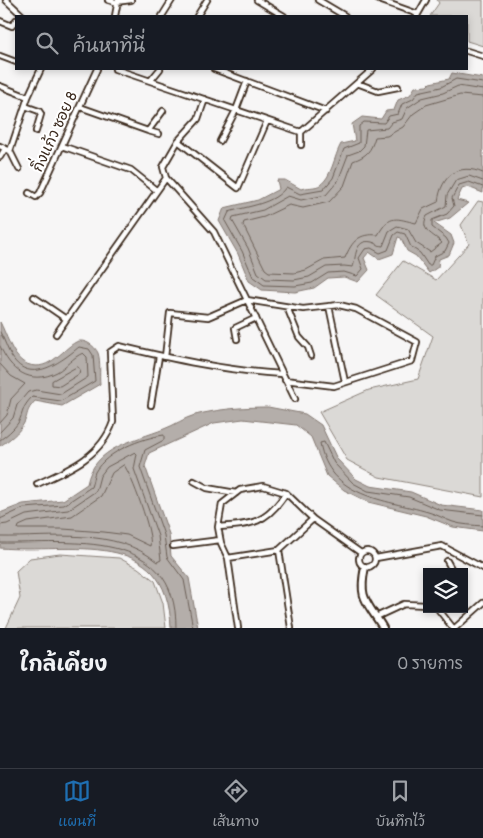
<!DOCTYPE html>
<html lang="th">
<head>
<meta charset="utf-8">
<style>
  :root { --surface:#171b24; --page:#242831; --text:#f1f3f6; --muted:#9ea1a6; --line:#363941; --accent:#1f6fb2 }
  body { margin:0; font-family:Pangolin,"Playpen Sans Thai",sans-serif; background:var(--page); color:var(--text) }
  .controls { position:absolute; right:15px; bottom:15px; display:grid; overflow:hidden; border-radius:0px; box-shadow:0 2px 8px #0003 }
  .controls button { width:45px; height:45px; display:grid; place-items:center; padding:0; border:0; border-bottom:1px solid var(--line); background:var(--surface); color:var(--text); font:25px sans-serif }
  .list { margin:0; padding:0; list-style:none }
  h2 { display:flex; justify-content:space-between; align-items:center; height:65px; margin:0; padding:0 20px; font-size:21px }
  h2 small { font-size:16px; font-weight:400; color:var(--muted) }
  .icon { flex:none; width:28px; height:28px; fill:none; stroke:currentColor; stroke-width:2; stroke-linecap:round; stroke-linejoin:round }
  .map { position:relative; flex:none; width:483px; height:628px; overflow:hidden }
  .search { position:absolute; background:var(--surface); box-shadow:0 2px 8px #0003; left:15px; right:15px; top:15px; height:55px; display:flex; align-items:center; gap:12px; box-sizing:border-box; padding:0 18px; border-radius:0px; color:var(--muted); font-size:19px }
  .sheet { height:140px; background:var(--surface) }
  nav { display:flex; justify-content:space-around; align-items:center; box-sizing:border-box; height:70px; border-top:1px solid var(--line); background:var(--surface); font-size:14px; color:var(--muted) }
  nav a { display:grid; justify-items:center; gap:2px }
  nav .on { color:var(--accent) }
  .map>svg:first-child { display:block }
  .green { fill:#dbd9d6; stroke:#8b827a }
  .water { fill:#b4aeaa; stroke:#847972 }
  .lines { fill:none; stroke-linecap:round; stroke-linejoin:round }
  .shore { stroke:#6b5f56; stroke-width:1 }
  .street-casing { stroke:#3b2a1e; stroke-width:8 }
  .secondary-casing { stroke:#3b2a1e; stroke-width:10 }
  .street { stroke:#fff; stroke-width:4.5 }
  .secondary { stroke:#fff; stroke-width:6 }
  .labels { text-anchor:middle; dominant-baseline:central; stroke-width:4; stroke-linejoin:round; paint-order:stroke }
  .street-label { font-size:15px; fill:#3b2a1e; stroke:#fff }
</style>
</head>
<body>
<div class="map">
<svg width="483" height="628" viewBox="0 0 483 628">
  <rect width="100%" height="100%" fill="#f7f6f6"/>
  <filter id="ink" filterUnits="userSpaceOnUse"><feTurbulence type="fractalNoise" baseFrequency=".02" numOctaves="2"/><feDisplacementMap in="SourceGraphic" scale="10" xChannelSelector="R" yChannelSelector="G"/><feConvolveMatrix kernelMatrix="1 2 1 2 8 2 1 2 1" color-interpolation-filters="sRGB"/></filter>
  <g filter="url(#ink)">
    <!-- green -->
    <path class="green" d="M437,0h46v46l-16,-5v-25h-37l9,-13z
      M478,201l5,1v295l-104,-20 -32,-17 -28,-48 50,-22 49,-11 15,-43 -57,-41 27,-34 33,19 33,-36 -8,-19z
      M60,554l59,4 19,10 17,13 8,22 3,25h-160l14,-30 -4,-27 14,-13z"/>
    <!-- water -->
    <path class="water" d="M452,73l31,5v115l-15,-6 -6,2 -5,11 11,3 -18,15 -16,5 17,12 3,8 -5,12 -10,4 -1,8 -9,6 -13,-17 -9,-5 -6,-13 -3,-1 -5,17 -14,5 -10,-7 -5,6 5,12 -11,12 -14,-5 -16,1 -14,10 -19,4 -33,-2 -13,-9 -11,-27 -19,-33 5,-13 34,-8 21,-11 -2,-9h8l16,9c5,-2 15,-1 19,-4 12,-8 14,-29 21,-41l14,-3 -3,-17 10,-7 19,2 5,-8 8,-1 4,-10 12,-5 5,-8 12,-1 3,-3 19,-4z
      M0,322c6,11 12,33 23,40 24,14 39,-13 53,-20 8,-4 19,4 22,11 3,9 1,22 2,31l-38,22 -27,-5c-10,11 -6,12 -11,22 -5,10 -15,17 -24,23z
      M268,407l37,7 16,11 16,34 19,20 14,7 41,6 30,13 42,5v21l-30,-4 -27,-11 -58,-14 -24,-12 -17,-14 -16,-39 -15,-12 -53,-6 -29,4 -65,30 -4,13 24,68 2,22 18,22 9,50h-27c-3,-103 -101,-74 -171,-80v-35l23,-9 40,-4 24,-16c7,-37 47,-43 77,-55 11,-4 20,-11 31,-14 24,-6 48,-8 73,-8z"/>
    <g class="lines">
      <!-- shore -->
      <path class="shore" d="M483,83l-27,-4 -15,8 -23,5 -5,7 -11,5 -4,10 -9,2 -5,7 -20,-1 -5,4v17l-15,6 -11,29 -10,12 -23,4 -14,-7c-11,17 -39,19 -57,25l-4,9 17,30 11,26 11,8 31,1 17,-3 16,-10 16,-1 13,4 6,-7 -4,-11 6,-9 6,-1 9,5 8,-3 6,-15 4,-3 7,2 6,13 9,6 8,12h3l4,-9 10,-5 4,-8 -3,-5 -14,-11v-7l15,-6 7,-8 -2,-8 7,-13 10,-3 14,5
        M483,90l-25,-4 -15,7 -21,5 -15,10 -5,11 -10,3 -5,6 -21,2 -2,16 -5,5 -11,4 -10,26 -12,14 -25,5 -13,-4 -25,14 -30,7 -1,3 16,28 10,25 8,6 28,1 15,-3 17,-10 18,-1 9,1c3,-8 1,-29 19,-25 5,1 6,4 11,4l6,-15 8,-5 11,3 8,14 14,9 12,-9c-8,-9 -23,-12 -15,-27l19,-10 1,-11 9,-15 13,-4 14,5
        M483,97l-23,-2 -34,10 -13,9 -10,13 -16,9 -12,1c-4,14 -8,19 -22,24l-9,25 -15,16 -26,6 -14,-3 -25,12 -20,5 -1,3 22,44 4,3 25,1 12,-3 18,-10 21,-2c7,-17 14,-25 33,-23 12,-22 19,-16 38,-12l7,-14 15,-7c3,-26 20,-40 45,-29
        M0,332c5,8 7,18 12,25 18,29 50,4 67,-10l10,2 4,6 2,26 -34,20 -29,-4c-11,11 -8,15 -14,26 -5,7 -11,12 -18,17
        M0,346c10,24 30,40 57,26 9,-5 16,-15 26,-19l4,4 1,20 -27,17 -25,-4 -8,2 -11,13 -4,13 -13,14
        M0,364l11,12 14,8 -14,15 -4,16 -7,8
        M77,367l3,2 -1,5 -19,12 -8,-1v-4z
        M124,465c7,9 30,70 26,81l-23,-11 -23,-3 -41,-3h-45l1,-3 9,-4 44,-6 29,-20 11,-23z
        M483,515l-43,-5 -31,-13 -41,-6 -15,-8 -19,-20 -10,-21 -4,1c10,55 64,56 108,69 8,2 16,7 25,10 9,3 20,3 30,4
        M0,519l24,-11 40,-3 27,-18c2,-5 2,-10 4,-15 12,-21 47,-34 69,-37v5l-19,10 -5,17 24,68 3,22 17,23 9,48
        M0,525l7,-1 19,-9 42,-5 28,-19 4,-15 7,-9 28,-15 2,2 -3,15 24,67 3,24 -4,2c-41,-35 -106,-24 -157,-25
        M0,543c70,1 177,-16 176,85"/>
      <!-- street casing -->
      <g class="street-casing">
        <path id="street" d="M6,0l17,16
          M108,0l7,2 16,-2
          M257,0l27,16
          M318,0l27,16
          M379,0l39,14 -1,2
          M418,14l8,-14
          M115,16l3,-16
          M162,16l10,-16
          M197,16l10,-16
          M0,21l12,5 4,-6
          M467,51l16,5
          M0,56l16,6
          M115,69l186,63 56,-49 21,8 20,-4
          M214,69l112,42
          M151,80l9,-11
          M357,83l16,-14
          M0,86l28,11
          M205,99l-7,20 -20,22 -15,26 3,11 48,54 81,167
          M25,106l14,5 2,3 -5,17
          M80,107l68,24
          M236,110l11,-29
          M159,134l-11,-3 15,-20
          M178,141l60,47 29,-67
          M220,141l16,-31
          M301,145v-13
          M0,146l10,5
          M62,146l69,24 25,20
          M10,151l18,-54 13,-28
          M10,151l9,18
          M0,157l5,-8
          M29,193l7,4 4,-4 57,-124
          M34,297l32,22
          M329,306l16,76
          M287,307l12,30 9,10 3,9
          M56,334l110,-156
          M237,339l-2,-11 21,-10
          M165,357l5,-44 38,4 39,-17 56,9 36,-4 17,4 61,33 -5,19 -78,25 -49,-6
          M151,405l8,-49
          M194,481l13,7 29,5
          M37,484c31,-14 64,-27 76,-62l-3,-70 9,-6c53,13 108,25 163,28
          M218,527c34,-2 49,-4 68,-34
          M173,546l47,-6
          M359 559a8 8 0 1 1 16 0a8 8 0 1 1-16 0Z
          M228,558l51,-8
          M376,558l66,-12 41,22
          M447,561l6,11
          M438,609l15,19
          M376,617l28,-13 23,1
          M238,628l-10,-70 -7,-15 -3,-16 4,-23 18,-14 23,-4 23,7 27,26 48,34
          M291,628l-12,-78 34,-31
          M455,628l28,-25"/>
      </g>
      <!-- secondary casing -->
      <g class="secondary-casing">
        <path id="secondary" d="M365,567c-7,33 2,34 18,61"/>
      </g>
      <!-- street -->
      <use href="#street" class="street"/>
      <!-- secondary -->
      <use href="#secondary" class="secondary"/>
    </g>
  </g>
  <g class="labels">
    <!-- street labels -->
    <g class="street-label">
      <text transform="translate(55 132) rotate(-65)">กิ่งแก้ว ซอย 8</text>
    </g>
  </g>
</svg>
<div class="controls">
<button><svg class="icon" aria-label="layers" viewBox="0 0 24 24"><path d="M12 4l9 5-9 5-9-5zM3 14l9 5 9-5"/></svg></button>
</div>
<div class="search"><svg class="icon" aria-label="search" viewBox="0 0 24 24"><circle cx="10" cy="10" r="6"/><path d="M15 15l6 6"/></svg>ค้นหาที่นี่</div>
</div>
<section class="sheet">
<h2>ใกล้เคียง<small>0 รายการ</small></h2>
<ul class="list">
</ul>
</section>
<nav>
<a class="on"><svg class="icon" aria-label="map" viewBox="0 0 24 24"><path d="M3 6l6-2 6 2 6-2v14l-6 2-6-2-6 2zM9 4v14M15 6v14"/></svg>แผนที่</a>
<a><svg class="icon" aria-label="directions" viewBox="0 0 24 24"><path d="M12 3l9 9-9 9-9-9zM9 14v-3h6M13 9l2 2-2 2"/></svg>เส้นทาง</a>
<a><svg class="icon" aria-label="saved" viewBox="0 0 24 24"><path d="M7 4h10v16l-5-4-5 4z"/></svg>บันทึกไว้</a>
</nav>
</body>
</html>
